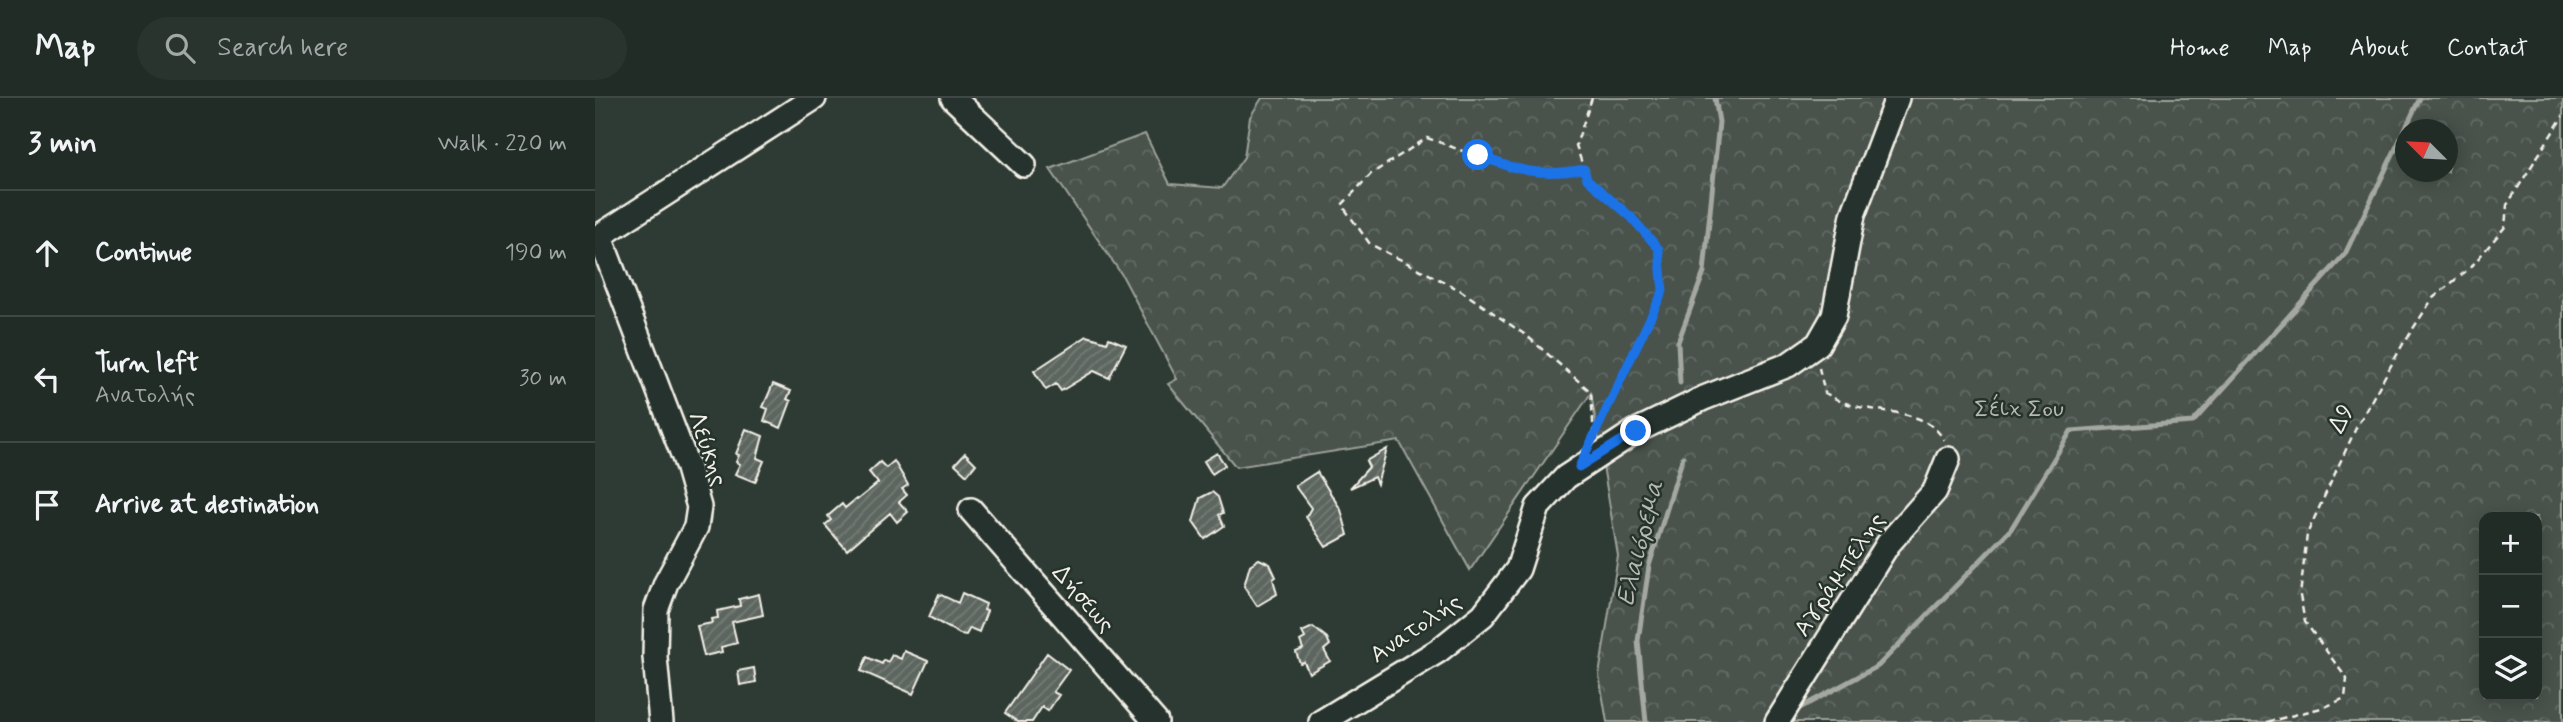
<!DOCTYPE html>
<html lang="en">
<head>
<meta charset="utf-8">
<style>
  :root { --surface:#222c27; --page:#2a342f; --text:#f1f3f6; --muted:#a2a7a7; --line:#3f4844 }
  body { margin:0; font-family:Mynerve,sans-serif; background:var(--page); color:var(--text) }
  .controls { position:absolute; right:21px; bottom:21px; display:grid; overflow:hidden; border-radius:14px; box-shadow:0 4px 18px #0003 }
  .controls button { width:63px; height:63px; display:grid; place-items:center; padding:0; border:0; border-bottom:2px solid var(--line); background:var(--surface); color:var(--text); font:35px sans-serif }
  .compass { position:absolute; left:1800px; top:21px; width:63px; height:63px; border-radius:50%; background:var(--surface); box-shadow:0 4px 18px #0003; rotate:294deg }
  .stop { position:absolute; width:21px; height:21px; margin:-16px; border:5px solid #1a73e8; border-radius:50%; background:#fff }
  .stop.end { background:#1a73e8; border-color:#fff; box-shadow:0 2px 7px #0008 }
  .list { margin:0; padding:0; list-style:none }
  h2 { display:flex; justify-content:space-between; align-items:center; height:91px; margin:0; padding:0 28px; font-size:30px }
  h2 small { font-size:23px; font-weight:400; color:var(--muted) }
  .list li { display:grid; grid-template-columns:46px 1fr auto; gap:21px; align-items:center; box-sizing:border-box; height:126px; padding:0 28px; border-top:2px solid var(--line) }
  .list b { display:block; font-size:26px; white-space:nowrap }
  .list p { margin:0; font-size:23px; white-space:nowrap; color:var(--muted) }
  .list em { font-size:23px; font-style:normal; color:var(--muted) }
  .icon { flex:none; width:38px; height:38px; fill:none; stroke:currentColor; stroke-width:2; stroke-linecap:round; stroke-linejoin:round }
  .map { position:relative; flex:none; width:1968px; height:624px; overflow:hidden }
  header { display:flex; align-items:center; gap:42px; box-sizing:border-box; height:98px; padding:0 35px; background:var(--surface); border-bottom:2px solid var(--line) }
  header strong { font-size:33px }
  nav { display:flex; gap:38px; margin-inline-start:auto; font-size:24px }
  .search { width:490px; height:63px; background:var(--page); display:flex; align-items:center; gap:18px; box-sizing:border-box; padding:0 24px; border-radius:38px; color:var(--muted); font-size:26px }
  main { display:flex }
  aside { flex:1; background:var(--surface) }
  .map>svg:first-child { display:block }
  .forest { fill:url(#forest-crowns); stroke:#9ea29a; stroke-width:2; fill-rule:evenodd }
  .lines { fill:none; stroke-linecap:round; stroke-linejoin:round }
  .stream { stroke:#a4a8a0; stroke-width:5 }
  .building { fill:url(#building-hatch); stroke:#f4f1e8; stroke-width:2 }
  .minor-casing { stroke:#f4f1e8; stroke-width:28 }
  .path { stroke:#f4f1e8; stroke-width:2.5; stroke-dasharray:7 5; stroke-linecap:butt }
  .minor { stroke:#26332d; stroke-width:23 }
  .route { stroke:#1a73e8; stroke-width:9 }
  .labels { text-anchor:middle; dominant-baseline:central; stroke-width:5; stroke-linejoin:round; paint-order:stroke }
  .park-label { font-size:24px; fill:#b8b9b1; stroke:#26332d }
  .street-label { font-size:24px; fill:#f4f1e8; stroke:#26332d }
  .water-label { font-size:26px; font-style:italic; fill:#b8bab2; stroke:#26332d }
</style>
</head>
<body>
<header>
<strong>Map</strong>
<div class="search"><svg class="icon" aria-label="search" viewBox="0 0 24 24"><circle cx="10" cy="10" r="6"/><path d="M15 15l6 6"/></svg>Search here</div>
<nav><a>Home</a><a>Map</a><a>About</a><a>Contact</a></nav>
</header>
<main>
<aside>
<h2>3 min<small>Walk · 220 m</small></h2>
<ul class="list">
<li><svg class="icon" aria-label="ahead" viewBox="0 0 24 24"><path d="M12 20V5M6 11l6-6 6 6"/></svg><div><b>Continue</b></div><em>190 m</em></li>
<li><svg class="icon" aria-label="left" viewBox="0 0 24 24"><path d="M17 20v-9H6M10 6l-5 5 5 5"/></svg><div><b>Turn left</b><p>Ανατολής</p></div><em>30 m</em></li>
<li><svg class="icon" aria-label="arrive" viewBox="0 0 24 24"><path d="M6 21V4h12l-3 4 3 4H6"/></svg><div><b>Arrive at destination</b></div></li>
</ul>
</aside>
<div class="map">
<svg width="1968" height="624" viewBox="0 0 1968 624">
  <defs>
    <pattern id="forest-crowns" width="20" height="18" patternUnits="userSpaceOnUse" patternTransform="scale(1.75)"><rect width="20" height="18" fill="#48524c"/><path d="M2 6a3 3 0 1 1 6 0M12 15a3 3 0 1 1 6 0" fill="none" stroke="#636b66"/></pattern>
    <pattern id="building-hatch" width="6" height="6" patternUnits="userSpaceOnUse" patternTransform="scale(1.75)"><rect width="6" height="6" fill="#5c655e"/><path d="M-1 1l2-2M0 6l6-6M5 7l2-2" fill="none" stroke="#747c75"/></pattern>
  </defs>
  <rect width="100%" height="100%" fill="#2e3b34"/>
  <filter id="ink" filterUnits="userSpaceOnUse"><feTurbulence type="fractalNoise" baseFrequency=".0143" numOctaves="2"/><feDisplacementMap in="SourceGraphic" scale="14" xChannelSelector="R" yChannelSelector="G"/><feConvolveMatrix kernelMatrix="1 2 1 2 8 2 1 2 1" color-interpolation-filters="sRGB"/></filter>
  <g filter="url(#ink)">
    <!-- forest -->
    <path class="forest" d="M667,0h1301v624h-956l-8,-47 19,-119 -27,-163 -121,177 -71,-129 -163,26 -68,-83 9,-5 -55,-104 -72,-106 95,-35 25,50 52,4 22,-31 6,-40zM1811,32h42v42h-42zM1889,419h53v179h-53z"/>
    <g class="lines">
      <!-- stream -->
      <path class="stream" d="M1085,285l-2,-41 26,-70 15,-150 -4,-24
        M1201,612l82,-44 133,-137 60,-98 122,-9 152,-168 75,-156
        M1051,624l-8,-81 11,-75 34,-109"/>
    </g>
    <!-- building -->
    <path class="building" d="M492,238l20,6 2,-4 17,7 -17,33 -15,-7 -33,20 -5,-7 -10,6 -12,-19z
      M178,286l18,7 -4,8 4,2 -10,27 -17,-7 4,-12 -5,-2z
      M151,331l17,7 -6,22 7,3 -9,21 -20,-8 5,-10 -4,-2 3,-7 -3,-1z
      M792,351l-10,35 -3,-7 -24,11 19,-21 -3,-6z
      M370,355l11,11 -9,11 -12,-11z
      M622,355l8,12 -13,9 -8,-13z
      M299,363l14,24 -6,4 5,6 -8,7 9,10 -11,10 -7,-9 -43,37 -22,-25 6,-5 -3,-4 14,-12 3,4 11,-9 1,1 21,-17 -9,-11 11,-10 6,6z
      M722,374l24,38 7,25 -22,12 -20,-30 5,-9 -16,-22z
      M617,394l6,5 5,16 -4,2 5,11 -19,13 -12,-17 7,-24z
      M664,461l11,5 6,13 -3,2 4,15 -20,12 -13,-20 6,-21z
      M367,495l24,11 -2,6 3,1 -8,21 -9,-4 -4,7 -6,-1 -31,-17 10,-23 19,9z
      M164,496l4,21 -31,7 5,21 -16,4 1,5 -18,4 -7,-30 15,-3 -1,-4 7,-1 -1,-7 23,-5 -1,-7z
      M718,529l14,11 3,7 -6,5 6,11 -21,12 -5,-11 -4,1 -4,-11 7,-3 -3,-8 5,-3 -3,-6z
      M309,553l24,10 -15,33 -52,-23 6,-14 15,7 2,-4 4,2 4,-7 9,4z
      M452,555l22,17 -16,22 6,3 -11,16 -6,-4 -10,15h-14l-13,-9z
      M159,570l2,14 -16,3 -2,-14z"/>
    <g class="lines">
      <!-- minor casing -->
      <g class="minor-casing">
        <path id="minor" d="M358,0l71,67
          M5,139l87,228 12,42 -3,20 -30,56 -10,27 -1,47 6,65
          M0,141l219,-141
          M376,412l185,212
          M726,624l117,-71 45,-36 35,-46 20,-62 28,-30 70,-46 68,-33 84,-33 30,-21 16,-28 19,-101 44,-117
          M1182,624l111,-178 47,-53 13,-32"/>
      </g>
      <!-- path -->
      <path class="path" d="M997,0l-16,47 11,34 44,38 28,32 4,42 -67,142
        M989,71c-61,11 -101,-12 -157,-31l-56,36 -29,31 28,39 90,46 67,46 64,56 3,45
        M1224,270l6,25c6,3 13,8 20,10 32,12 79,3 99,37
        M1672,624l58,-15 20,-9 2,-19 -42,-57 -5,-26 7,-62 49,-106 47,-84 30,-46 38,-31 34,-40 2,-22 56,-89"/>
      <!-- minor -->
      <use href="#minor" class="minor"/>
    </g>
  </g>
  <g class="lines" filter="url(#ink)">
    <!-- route -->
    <path class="route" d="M883,57c38,16 64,22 106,14l3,10 44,38 28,32 4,42 -84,176 57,-36"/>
  </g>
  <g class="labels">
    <!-- park labels -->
    <g class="park-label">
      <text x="1424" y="311">Σέιχ Σου</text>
    </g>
    <!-- street labels -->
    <g class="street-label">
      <text transform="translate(1747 321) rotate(-63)">Δ9</text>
      <text transform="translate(112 351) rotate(71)">Λεύκης</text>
      <text transform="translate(1245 477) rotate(-56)">Αγράμπελης</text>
      <text transform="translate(488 501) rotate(49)">Δήσεως</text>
      <text transform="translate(821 531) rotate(-34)">Ανατολής</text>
    </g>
    <!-- water labels -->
    <g class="water-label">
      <text transform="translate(1046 445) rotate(-76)">Ελαιόρεμα</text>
    </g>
  </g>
</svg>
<div class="controls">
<button>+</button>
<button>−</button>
<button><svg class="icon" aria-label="layers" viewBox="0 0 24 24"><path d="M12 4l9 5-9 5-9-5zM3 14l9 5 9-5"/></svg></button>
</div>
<svg class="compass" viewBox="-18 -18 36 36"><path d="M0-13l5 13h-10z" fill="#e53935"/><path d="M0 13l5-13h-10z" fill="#a2a7a7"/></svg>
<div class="stop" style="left:883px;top:57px"></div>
<div class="stop end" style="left:1041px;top:333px"></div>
</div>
</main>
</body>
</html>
